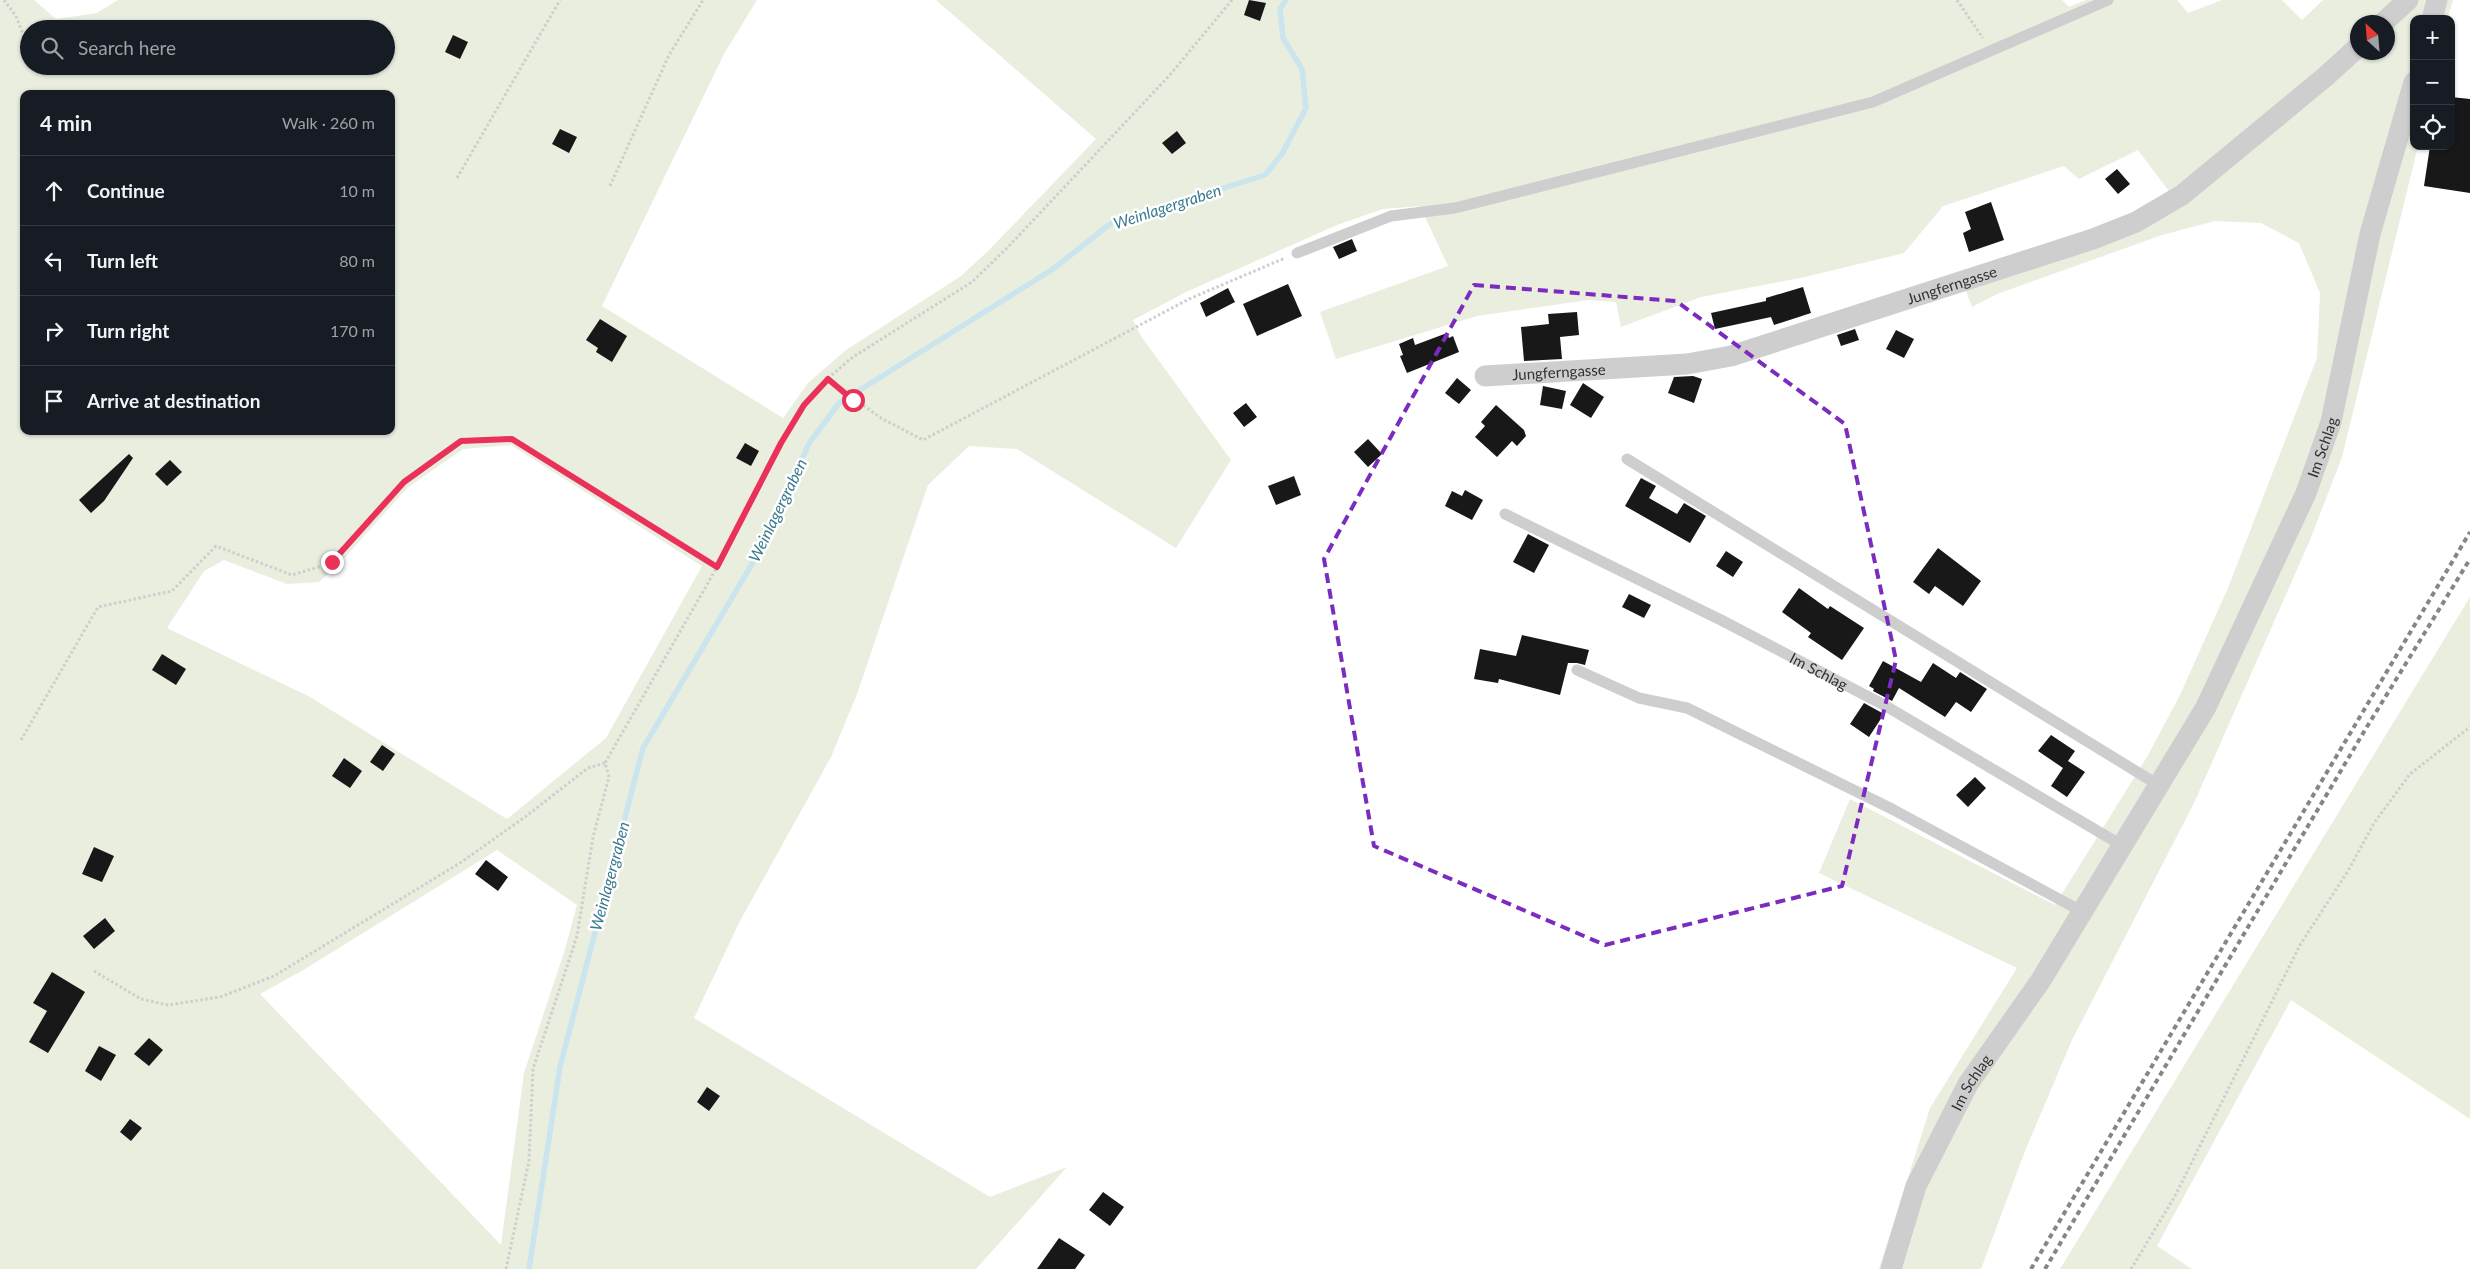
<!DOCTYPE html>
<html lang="en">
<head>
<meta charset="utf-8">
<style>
  :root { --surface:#171b24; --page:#242831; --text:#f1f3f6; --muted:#9ea1a6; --line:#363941 }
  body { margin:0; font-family:Lato,sans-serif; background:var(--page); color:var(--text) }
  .controls { position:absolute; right:15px; top:15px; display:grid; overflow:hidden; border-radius:10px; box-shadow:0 1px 4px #0004 }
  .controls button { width:45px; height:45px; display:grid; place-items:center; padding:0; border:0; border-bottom:1px solid var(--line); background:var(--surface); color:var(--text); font:25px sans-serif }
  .compass { position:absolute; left:2350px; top:15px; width:45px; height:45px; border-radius:50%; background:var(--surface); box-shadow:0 1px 4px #0004; rotate:334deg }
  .stop { position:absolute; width:15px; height:15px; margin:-11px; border:4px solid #ea3159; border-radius:50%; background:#fff }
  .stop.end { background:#ea3159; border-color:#fff; box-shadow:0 1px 5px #0008 }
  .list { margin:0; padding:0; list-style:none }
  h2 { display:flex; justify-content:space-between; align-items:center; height:65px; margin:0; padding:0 20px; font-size:21px }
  h2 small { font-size:16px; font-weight:400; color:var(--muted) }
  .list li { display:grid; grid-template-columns:32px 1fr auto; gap:15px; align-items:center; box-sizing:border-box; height:70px; padding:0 20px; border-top:1px solid var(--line) }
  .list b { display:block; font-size:19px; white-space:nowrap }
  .list em { font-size:16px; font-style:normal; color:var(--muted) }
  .icon { flex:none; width:28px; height:28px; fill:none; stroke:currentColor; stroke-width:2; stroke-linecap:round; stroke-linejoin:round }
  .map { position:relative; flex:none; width:2470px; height:1269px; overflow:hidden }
  .search { position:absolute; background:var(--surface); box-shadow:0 1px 4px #0004; left:20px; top:20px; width:375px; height:55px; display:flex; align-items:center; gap:12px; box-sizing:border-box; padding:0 18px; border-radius:28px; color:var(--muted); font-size:19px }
  .panel { position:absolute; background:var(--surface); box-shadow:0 1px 4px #0004; left:20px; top:90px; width:375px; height:345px; border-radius:10px }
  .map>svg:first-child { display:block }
  .green { fill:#e9eedf; fill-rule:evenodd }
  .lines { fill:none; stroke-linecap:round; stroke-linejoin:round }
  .stream { stroke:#cbe5ee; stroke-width:5.5 }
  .building { fill:#181818 }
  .path { stroke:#cecece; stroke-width:3; stroke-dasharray:2.5 2.5; stroke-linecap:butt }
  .service { stroke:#cecece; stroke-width:11 }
  .minor { stroke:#cecece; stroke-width:21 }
  .rail { stroke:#868686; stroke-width:4; stroke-dasharray:5 4; stroke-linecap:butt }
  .route { stroke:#ea3159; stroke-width:6 }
  .marked { fill:none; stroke:#7b2cbf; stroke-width:4; stroke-dasharray:10 6; stroke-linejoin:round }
  .labels { text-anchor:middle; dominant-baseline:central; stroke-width:5; stroke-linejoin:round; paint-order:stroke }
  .street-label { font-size:15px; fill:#313131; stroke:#fff }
  .water-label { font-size:16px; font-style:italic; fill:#3a7a8f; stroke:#fff }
</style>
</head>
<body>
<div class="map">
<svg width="2470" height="1269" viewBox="0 0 2470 1269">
  <rect width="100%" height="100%" fill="#fff"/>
  <!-- green -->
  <path class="green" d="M0,0h34l22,19 41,-6 21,-13h639l-33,54 -122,252 181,112 25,-35 38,-33 115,-74 27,-25 108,-112 -160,-139h1126l7,7 17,-7h91l11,13 34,-13h60l20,20 21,-20h130l-6,19h-33v127h4l-76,311 -32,83 -115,261 -123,239 -47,111 -44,118h-102l51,-161 87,-140 -198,-95 31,-74 205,106 92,-148 32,-60 49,-109 89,-230 3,-65 -21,-50 -38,-20 -46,-2 -53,14 -165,59 -25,13 -9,-24 214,-81 -39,-52 -59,29 -15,-13 -121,40 -39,47 -99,24 -104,20 -80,30 -5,-25 -28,-2 -111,16 -141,43 -16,-47 128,-46 -28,-60 -37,3 -46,16 -151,67 -53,28 8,16 90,124 -55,88 -159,-99 -48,-3 -41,39 -71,209 -26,63 -91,164 -46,97 296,179 77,-30 -91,102h-976zM2358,22h30v30h-30zM29,29h357v37h-357zM24,94h367v337h-367zM511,445l191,121 -96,172 -99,81 -197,-122 -143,-69 37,-57 20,-11 63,24 32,-2 21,-19 67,-75 56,-39zM497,850l80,55 -12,44 -41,124 -23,172 -241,-251 45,-25z
    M2470,597v522l-179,-119 -134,246 35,23h-132z"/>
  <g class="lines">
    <!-- stream -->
    <path class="stream" d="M529,1269l31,-202 83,-319 109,-184 58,-122 29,-39 214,-134 57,-45 155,-49 17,-21 24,-46 -4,-39 -19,-31 -3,-29 6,-9"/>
  </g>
  <!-- building -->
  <path class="building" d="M1249,0l17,3 -6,18 -16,-6z
    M453,35l15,7 -8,17 -15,-7z
    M2451,97l19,2v94l-46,-7 6,-40h21z
    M560,129l17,8 -8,16 -17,-9z
    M1177,131l9,12 -14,11 -10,-11z
    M2117,169l13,15 -12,10 -13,-15z
    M1991,202l13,38 -35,12 -6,-19 8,-4 -6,-17z
    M1352,239l5,12 -18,8 -6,-12z
    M1288,284l14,32 -45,20 -14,-32z
    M1803,287l8,26 -37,12 -3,-8 -56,12 -4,-16 55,-12v-3z
    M1228,288l7,14 -29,15 -6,-14z
    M1577,312l2,23 -19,2 2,22 -38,2 -3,-34 28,-3 -1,-10z
    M600,319l27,17 -15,26 -16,-10 2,-4 -12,-8z
    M1855,329l4,11 -18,6 -4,-11z
    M1896,330l18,9 -10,19 -18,-9z
    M1447,333l2,5 4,-2 6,16 -52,21 -7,-17 3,-1 -4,-11 14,-6 2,7z
    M1693,376l9,3 -8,24 -26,-10 6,-16z
    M1457,378l14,12 -12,14 -14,-11z
    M1583,383l21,14 -13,21 -21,-13z
    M1543,386l23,5 -4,18 -22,-4z
    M1246,403l11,14 -13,10 -11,-14z
    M1496,405l28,25 2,6 -9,10 -5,-5 -15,16 -22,-20 10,-11 -4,-4z
    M1368,439l14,15 -14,13 -14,-15z
    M745,443l14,8 -8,15 -15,-8z
    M129,454l4,4 -29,43 -13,12 -12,-13z
    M170,460l12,12 -15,14 -12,-12z
    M1294,476l7,19 -25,10 -8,-19z
    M1641,478l15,8 -7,12 28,16 7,-11 22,13 -16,27 -65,-37z
    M1465,490l18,10 -11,20 -27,-14 7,-15 10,5z
    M1528,534l21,11 -15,28 -21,-11z
    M1938,548l43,33 -18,25 -28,-20 -6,8 -16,-12z
    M1726,551l17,11 -10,15 -17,-11z
    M1799,588l29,21 2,-3 34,22 -22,32 -34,-23 3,-4 -29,-21z
    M1629,594l22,11 -7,13 -22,-11z
    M1522,635l67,15 -4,15 -8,-2h-9l-8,32 -61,-16 -1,4 -24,-4 6,-30 36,7z
    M162,654l24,15 -10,16 -24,-15z
    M1883,661l38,21 12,-19 23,15 4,-6 27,17 -16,23 -15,-10 -11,15 -46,-29 -7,13 -19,-10 1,-2 -5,-3z
    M1864,703l20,11 -15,23 -19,-13z
    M2051,735l24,16 -7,10 17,11 -18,25 -16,-11 12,-18 -25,-17z
    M382,745l13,9 -12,17 -13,-9z
    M344,758l18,13 -12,17 -18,-12z
    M1975,777l11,11 -18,19 -12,-12z
    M94,847l20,9 -12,26 -20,-8z
    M486,860l22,17 -10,14 -23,-17z
    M105,918l10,13 -21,18 -11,-13z
    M52,972l33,20 -37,61 -19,-11 18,-31 -14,-8z
    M149,1038l14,12 -14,16 -15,-12z
    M99,1046l17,9 -15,26 -16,-10z
    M707,1087l13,9 -11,15 -12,-9z
    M130,1119l12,9 -11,13 -11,-9z
    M1103,1192l21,15 -14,19 -21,-16z
    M1059,1238l26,17 -10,14h-38z"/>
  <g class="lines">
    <!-- path -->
    <path class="path" d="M4,0l12,16 13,34
      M1957,0l26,38
      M457,178l103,-178
      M610,186l59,-131 34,-55
      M827,379l54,39 42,22 266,-141 96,-41
      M21,740l77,-133 74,-16 44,-45 76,29 40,-12 72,-81 57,-41 51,-2 205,128
      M94,971l47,28 27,6 52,-8 54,-21 186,-113 65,-46 63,-49 17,-5
      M506,1269l23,-108 4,-92 44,-133 16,-99 16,-60 -4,-14 112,-196 64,-124 24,-38 22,-26 26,-22 119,-75 36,-35 161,-171 63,-76
      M2131,1269l44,-73 125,-251 48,-74 26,-48 36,-49 60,-47"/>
    <!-- service -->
    <g class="service">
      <path d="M1297,253l94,-37 64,-8 418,-106 235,-102"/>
      <path d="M1627,459l533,327"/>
      <path id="s1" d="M1505,514l216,106 163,85 239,141"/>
      <path d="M1577,670l62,28 48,10 205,101 191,103"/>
    </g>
    <!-- minor -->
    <g class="minor">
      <path d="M2432,19l5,-19"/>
      <path d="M2384,22l24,-22"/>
      <path id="s2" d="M1485,376l202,-12 44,-8 362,-117 43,-17 46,-27 143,-118 33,-30"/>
      <path id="s3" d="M1891,1269l25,-83 52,-102 73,-104 165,-273 100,-214 25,-71 39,-188 44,-152"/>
    </g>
    <!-- rail -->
    <path class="rail" d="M2031,1269l439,-737
      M2045,1269l320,-539 105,-171"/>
  </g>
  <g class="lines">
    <!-- route -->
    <path class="route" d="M332,562l72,-80 57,-41 51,-2 205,128 64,-124 23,-38 24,-26 25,21"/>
  </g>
  <!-- marked area -->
  <path class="marked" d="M1474,285l202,16 169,123 51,236 -54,226 -237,59 -231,-99 -50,-287z"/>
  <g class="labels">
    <!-- street labels -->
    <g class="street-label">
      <text stroke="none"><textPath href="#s2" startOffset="479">Jungferngasse</textPath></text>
      <text stroke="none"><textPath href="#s2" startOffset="74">Jungferngasse</textPath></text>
      <text stroke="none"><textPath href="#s3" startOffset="932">Im Schlag</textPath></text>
      <text stroke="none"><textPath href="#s1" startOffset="351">Im Schlag</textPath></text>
      <text stroke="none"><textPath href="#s3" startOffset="204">Im Schlag</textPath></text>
    </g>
    <!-- water labels -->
    <g class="water-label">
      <text transform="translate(1167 206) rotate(-18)">Weinlagergraben</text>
      <text transform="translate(777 510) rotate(-64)">Weinlagergraben</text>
      <text transform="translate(609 876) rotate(-75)">Weinlagergraben</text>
    </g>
  </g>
</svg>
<div class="controls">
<button>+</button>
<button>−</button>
<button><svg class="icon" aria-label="locate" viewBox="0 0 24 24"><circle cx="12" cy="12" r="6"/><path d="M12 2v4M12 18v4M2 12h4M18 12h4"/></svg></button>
</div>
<svg class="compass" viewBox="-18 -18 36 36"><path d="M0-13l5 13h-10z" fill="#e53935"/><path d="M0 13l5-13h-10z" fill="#9ea1a6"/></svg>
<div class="stop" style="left:853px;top:400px"></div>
<div class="stop end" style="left:332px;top:562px"></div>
<div class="search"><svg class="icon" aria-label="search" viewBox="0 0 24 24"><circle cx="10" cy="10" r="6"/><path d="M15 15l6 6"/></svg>Search here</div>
<section class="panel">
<h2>4 min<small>Walk · 260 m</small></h2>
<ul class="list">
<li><svg class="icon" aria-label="ahead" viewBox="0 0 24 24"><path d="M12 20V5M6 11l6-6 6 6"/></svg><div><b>Continue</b></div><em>10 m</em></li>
<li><svg class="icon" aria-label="left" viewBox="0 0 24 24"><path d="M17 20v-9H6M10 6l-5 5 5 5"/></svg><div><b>Turn left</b></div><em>80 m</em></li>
<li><svg class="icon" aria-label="right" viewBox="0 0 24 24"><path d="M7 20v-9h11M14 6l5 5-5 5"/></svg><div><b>Turn right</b></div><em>170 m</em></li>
<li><svg class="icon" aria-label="arrive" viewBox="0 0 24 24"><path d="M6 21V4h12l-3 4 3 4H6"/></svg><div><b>Arrive at destination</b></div></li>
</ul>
</section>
</div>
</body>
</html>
